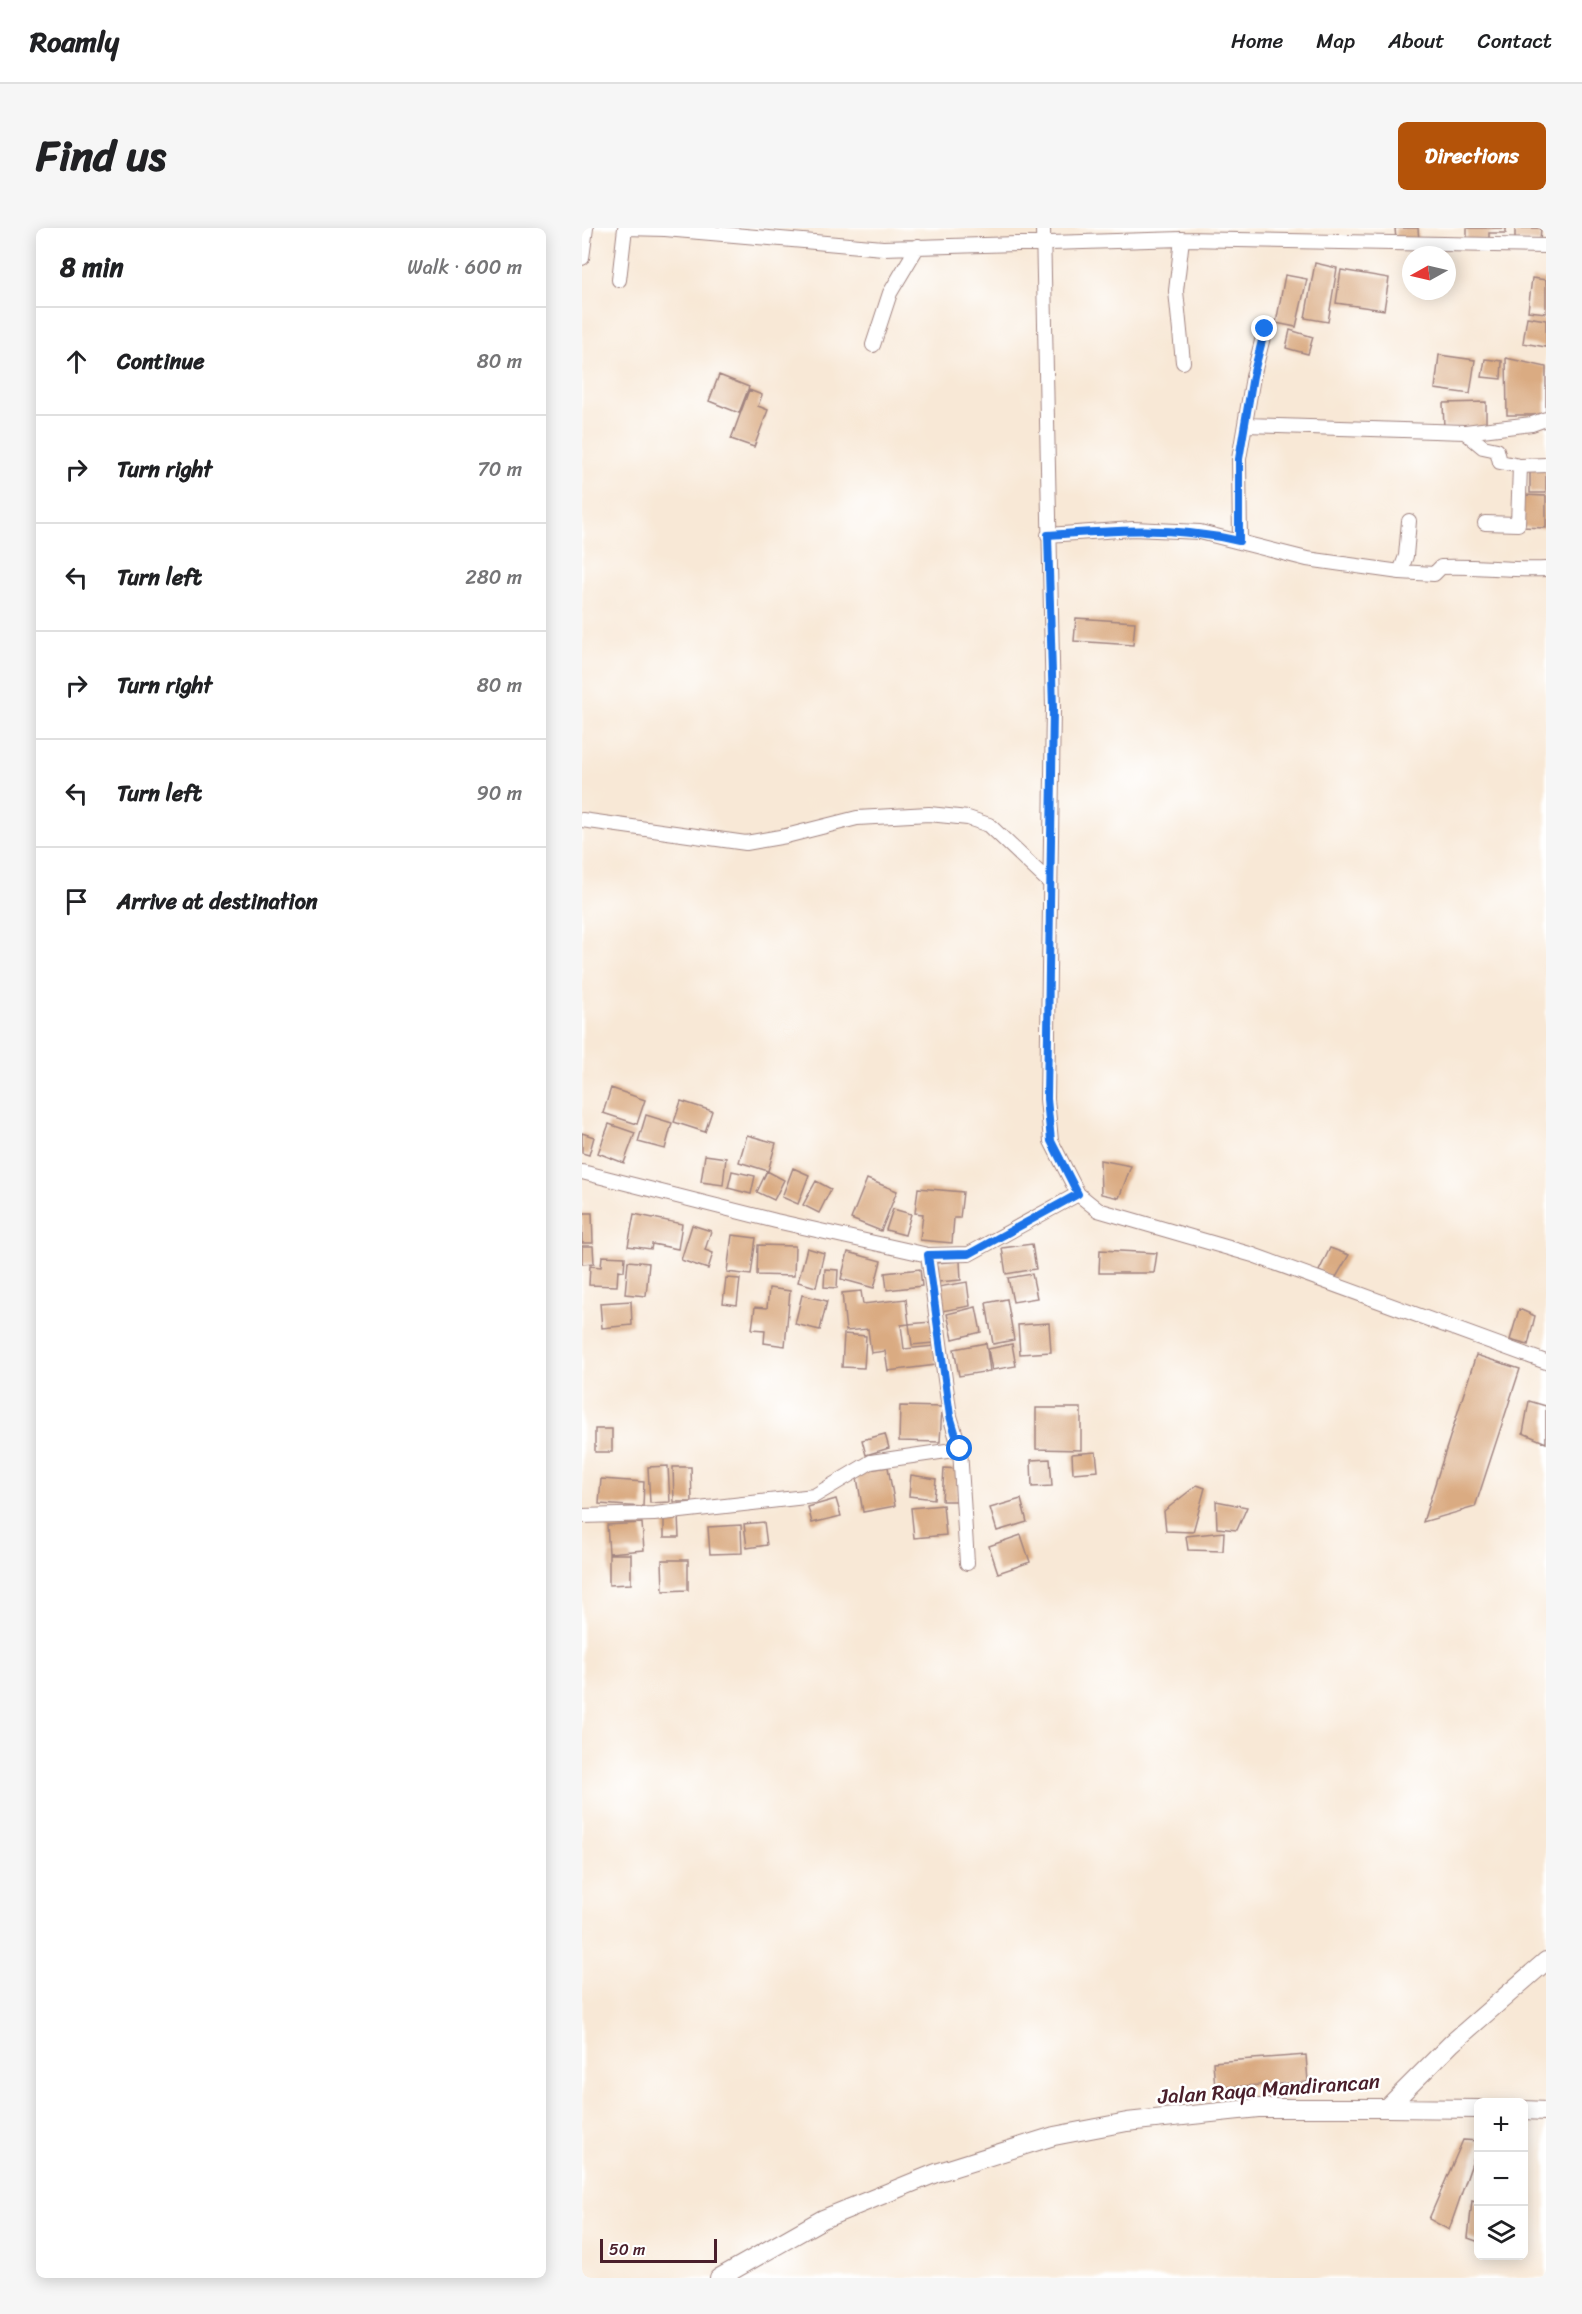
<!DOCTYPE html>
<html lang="en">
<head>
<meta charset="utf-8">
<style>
  :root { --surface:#fff; --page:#f6f6f6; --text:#202124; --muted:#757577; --line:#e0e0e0; --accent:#b45309 }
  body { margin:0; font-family:Sriracha,sans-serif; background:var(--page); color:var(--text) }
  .controls { position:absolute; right:18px; bottom:18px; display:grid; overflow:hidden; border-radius:9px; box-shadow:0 3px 15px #0003 }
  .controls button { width:54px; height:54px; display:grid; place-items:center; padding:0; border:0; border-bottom:2px solid var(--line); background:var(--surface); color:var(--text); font:30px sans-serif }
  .compass { position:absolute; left:820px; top:18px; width:54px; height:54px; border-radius:50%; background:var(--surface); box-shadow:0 3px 15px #0003; rotate:262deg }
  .scale { position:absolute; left:18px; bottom:15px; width:117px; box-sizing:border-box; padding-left:6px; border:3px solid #4a1f2b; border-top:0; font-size:16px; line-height:21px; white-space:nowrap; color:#4a1f2b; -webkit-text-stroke:4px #fff; paint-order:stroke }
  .stop { position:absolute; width:18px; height:18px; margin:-14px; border:4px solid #1a73e8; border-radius:50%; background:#fff }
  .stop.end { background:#1a73e8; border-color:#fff; box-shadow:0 2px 6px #0008 }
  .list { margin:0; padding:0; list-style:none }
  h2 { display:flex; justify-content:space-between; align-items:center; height:78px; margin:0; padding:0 24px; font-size:26px }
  h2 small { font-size:20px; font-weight:400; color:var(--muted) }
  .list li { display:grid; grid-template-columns:39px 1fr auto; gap:18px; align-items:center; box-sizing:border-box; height:108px; padding:0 24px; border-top:2px solid var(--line) }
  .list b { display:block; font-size:22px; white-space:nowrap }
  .list em { font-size:20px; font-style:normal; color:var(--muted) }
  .icon { flex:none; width:33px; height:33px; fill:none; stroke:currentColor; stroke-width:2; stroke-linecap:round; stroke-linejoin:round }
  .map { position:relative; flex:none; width:964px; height:2050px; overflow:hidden; border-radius:9px }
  header { display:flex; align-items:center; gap:36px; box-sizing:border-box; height:84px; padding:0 30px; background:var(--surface); border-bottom:2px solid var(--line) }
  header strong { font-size:28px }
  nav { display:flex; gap:33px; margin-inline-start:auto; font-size:21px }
  .intro { display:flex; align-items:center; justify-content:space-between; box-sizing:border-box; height:144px; padding:0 36px }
  h1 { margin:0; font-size:42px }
  .button { padding:15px 27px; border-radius:9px; background:var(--accent); color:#fff; font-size:21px; font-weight:700 }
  main { display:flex; gap:36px; padding:0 36px }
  aside { flex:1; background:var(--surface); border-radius:9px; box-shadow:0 3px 15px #0003 }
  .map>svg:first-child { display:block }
  .building { fill:#daab82 }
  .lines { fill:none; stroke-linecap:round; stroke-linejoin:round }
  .street-casing { stroke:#a18480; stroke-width:16 }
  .secondary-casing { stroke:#a18480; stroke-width:20 }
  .street { stroke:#fff; stroke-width:14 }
  .secondary { stroke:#fff; stroke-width:18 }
  .route { stroke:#1a73e8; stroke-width:8 }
  .labels { text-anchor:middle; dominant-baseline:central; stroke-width:5; stroke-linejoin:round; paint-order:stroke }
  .street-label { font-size:21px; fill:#4a1f2b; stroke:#fff }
</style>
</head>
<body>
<header>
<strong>Roamly</strong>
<nav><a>Home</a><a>Map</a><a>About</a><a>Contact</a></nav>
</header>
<div class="intro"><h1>Find us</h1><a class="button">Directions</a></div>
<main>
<aside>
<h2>8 min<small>Walk · 600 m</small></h2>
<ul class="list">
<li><svg class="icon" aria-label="ahead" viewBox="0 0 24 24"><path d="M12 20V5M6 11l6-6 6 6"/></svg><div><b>Continue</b></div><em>80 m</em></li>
<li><svg class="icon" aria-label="right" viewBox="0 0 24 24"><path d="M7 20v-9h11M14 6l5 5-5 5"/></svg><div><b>Turn right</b></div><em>70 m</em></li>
<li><svg class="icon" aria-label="left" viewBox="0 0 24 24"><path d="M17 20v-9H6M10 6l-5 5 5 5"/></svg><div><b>Turn left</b></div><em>280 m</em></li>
<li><svg class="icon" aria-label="right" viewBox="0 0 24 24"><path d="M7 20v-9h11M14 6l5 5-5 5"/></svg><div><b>Turn right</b></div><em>80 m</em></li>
<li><svg class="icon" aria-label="left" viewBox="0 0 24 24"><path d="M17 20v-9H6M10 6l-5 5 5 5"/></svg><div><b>Turn left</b></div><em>90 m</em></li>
<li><svg class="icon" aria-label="arrive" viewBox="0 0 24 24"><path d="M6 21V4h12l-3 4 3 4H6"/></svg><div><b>Arrive at destination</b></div></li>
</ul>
</aside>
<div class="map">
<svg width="964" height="2050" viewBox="0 0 964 2050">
  <rect width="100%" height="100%" fill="#fff"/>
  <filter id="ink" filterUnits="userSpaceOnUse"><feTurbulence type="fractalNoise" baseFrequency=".0167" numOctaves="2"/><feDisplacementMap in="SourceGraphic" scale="12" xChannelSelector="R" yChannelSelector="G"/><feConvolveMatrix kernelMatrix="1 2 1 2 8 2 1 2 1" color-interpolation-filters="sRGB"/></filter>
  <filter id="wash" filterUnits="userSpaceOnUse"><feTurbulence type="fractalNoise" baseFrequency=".008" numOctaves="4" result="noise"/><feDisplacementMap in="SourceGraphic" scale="24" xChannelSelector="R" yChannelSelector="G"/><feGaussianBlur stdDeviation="1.35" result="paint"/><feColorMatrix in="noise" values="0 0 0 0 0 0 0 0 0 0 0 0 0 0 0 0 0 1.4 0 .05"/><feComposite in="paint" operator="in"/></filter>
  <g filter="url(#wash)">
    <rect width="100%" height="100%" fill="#f8e8d6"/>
    <g id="blocks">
      <!-- building -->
      <path class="building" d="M813,0h23l1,13 -23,-1z
        M885,0h39v5h-17v7h-22z
        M933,0h26l-1,14 -25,-1z
        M733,35l22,5 -9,54 -23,-4z
        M759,42l48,8 -5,32 -48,-7z
        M703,47l22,4 -11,48 -20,-4z
        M950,50l14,2v33l-18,-2z
        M945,89l19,3v27l-23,-4z
        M708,102l23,7 -5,17 -22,-6z
        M857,127l36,5 -5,34 -35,-5z
        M924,130l40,9v48h-39z
        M903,131l17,2 -1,18 -19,-2z
        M137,147l30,12 -10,26 -30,-12z
        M167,162l13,5 -4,11 10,4 -14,37 -23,-8z
        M904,174v25l-42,1 -1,-25z
        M948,239h16v26h-16z
        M940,267l24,1v32l-25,-1z
        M494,390l59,4 -2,23 -59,-4z
        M29,860l34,12 -8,24 -34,-11z
        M99,873l31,10 -7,21 -31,-10z
        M64,887l26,8 -7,26 -27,-7z
        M27,896l26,9 -11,30 -26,-10z
        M0,905l12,4 -5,18 -7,-2z
        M165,907l29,8 -8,28 -29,-9z
        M123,927l21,3 -3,27 -22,-3z
        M518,932l31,6 -12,32 -18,-4z
        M211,940l16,7 -11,29 -16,-7z
        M150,943l23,5 -4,18 -23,-6z
        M185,943l17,9 -10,20 -17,-8z
        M285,951l30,12 -16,40 -30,-12z
        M234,953l15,8 -12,24 -16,-8z
        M336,960l45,4 -3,26h-6l-2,25 -32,-3 3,-26 -8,-1z
        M311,981l18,5 -6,21 -19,-5z
        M0,985h10l1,30h-11z
        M52,986l48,10 -4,25 -26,-5 -1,5 -23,-3z
        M110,997l19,6 -6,19 8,3 -5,16 -27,-9z
        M150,1007l24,3 -5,37 -24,-3z
        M450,1016l4,25 -30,5 -4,-26z
        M176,1017l37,1 -1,30 -37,-1z
        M0,1018h11l1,17 -12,1z
        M225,1020l17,5 -8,34 -18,-5z
        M748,1020l19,7 -14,24 -16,-8z
        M518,1022l57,3 -3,20h-55z
        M266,1024l33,9 -7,27 -33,-9z
        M20,1028l23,1 -1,14 -6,-1 -1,16 -28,-1 1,-19 11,1z
        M46,1033l21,2 -3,33 -21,-2z
        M378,1033l1,19 -23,2 -2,-19z
        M243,1041l13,1 -1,18 -13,-1z
        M338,1041l2,17 -35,4 -2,-17z
        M450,1046l5,24 -24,4 -5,-24z
        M144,1050l14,1 -3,26 -14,-2z
        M385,1054l3,24 -28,5 -4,-24z
        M187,1060l21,3 -5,55 -21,-3 1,-13 -13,-1 3,-22 12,1z
        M279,1063l2,13 43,-5 3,25 -8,1 3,24 30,-3 2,19 -48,6 -3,-20 -14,2 -3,-24 -22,2 -4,-38z
        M220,1067l25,6 -7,29 -25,-6z
        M425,1071l7,41 -21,4 -7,-41z
        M49,1073l1,24 -30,3 -2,-25z
        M394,1079l5,25 -28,7 -6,-25z
        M937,1081l16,7 -7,29 -18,-5z
        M349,1094l2,21 -21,2 -3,-21z
        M467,1095l2,29 -31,2 -2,-29z
        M262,1106l22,2 -2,32 -22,-1z
        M404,1115l4,28 -31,5 -5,-27z
        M430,1116l4,22 -24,4 -4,-21z
        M894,1127l44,14 -45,138 -52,15z
        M947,1173l17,5v37l-23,-10z
        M318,1178l42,1 -2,35 -41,-1z
        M454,1180h45v42l-45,-1z
        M13,1201h17v23h-17z
        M303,1206l4,14 -23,7 -4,-15z
        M514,1224l2,19 -25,2 -1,-19z
        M468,1231l2,27 -20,1 -1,-27z
        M86,1238l2,36 -20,1 -2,-36z
        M91,1239h18l1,35h-18z
        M306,1239l7,39 -32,6 -7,-40z
        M362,1240l14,1 -1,32h-15z
        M329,1247l25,4 -2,20 -25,-3z
        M19,1251l43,3 -1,25 -44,-3z
        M615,1257l8,3 -12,44 -27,-1 -2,-20z
        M254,1271l5,17 -29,7 -4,-16z
        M439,1271l6,23 -30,9 -7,-23z
        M634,1273l31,6 -10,23 -20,-2z
        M361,1277l3,30 -32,3 -3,-30z
        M82,1288h14l1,21h-15z
        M182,1294l3,23 -20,3 -3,-24z
        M60,1295l2,27 -35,3 -2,-28z
        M159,1297l1,28 -32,1 -2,-27z
        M642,1304l-1,19 -35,-1 -2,-14z
        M439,1307l9,27 -32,11 -9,-27z
        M27,1326h22v30l-22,1z
        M80,1332h26v30l-25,1z
        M724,1827l2,27 -93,6 -2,-26z
        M881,1912l16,1v2l-30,87 -20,-11z
        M890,1973l7,2v39l-11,-4z"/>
    </g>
  </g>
  <g filter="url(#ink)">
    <use href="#blocks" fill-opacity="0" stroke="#a18480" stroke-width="1.5"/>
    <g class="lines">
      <!-- street casing -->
      <g class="street-casing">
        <path id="street" d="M461,0l10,481 -6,390 4,42 27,53 20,16 155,45 293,107
          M600,11l-6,52 7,71
          M0,30l4,-30
          M37,52l6,-52 40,1 218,19 299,-9 364,7
          M291,117l17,-52 28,-47
          M663,197l220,7 18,15 14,3 3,12 20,4 -2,58 -33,-1
          M883,204l67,-8 14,-5
          M938,238l26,-1
          M466,307l85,-6 67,3 107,27 93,13 6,-16 3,-35
          M658,313l-1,-82 14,-82 12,-48
          M818,344l34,2 7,-7c35,-2 70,4 105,2
          M0,592l164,23 40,-7 71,-18 72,-4 39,4 21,7 60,57
          M0,944l194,49 152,34 41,-1 109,-60
          M346,1027l22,161 10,33 7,114
          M0,1288l72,-2 160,-18 57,-34 89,-13"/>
      </g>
      <!-- secondary casing -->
      <g class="secondary-casing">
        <path id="secondary" d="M805,1880l92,1
          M942,1882l22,1
          M137,2050l104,-59 113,-46 118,-37 73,-14 131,-14h129l65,-65 94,-82"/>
      </g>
      <!-- street -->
      <use href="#street" class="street"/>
      <!-- secondary -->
      <use href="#secondary" class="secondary"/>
    </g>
  </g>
  <g class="lines" filter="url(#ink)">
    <!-- route -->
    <path class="route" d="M378,1221l-10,-33 -22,-161 41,-1 109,-60 -27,-53 -4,-42 6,-390 -5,-174c67,-5 126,-9 191,6v-82l14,-83 12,-47"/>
  </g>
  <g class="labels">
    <!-- street labels -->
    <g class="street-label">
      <text transform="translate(687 1861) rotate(-4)">Jalan Raya Mandirancan</text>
    </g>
  </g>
</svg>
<div class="controls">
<button>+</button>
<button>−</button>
<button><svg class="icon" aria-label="layers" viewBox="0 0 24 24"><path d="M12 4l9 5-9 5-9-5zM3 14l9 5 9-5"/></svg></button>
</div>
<svg class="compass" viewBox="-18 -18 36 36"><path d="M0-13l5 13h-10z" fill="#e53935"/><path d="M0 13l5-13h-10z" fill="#757577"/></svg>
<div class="scale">50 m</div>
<div class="stop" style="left:378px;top:1221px"></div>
<div class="stop end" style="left:683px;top:101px"></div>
</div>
</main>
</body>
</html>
